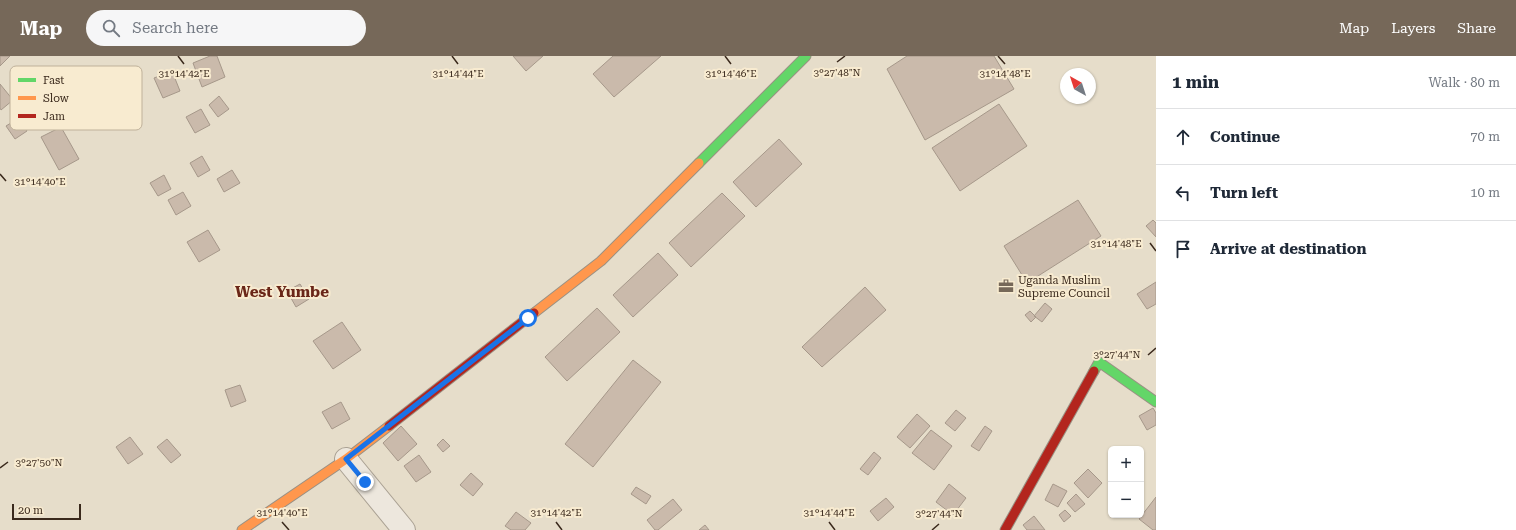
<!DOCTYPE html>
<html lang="en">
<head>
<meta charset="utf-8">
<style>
  :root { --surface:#fff; --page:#f6f6f7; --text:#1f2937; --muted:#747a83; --line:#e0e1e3; --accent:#766859 }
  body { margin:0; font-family:"Roboto Serif",serif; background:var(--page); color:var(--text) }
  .controls { position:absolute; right:12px; bottom:12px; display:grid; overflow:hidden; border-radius:6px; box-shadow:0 1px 3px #0004 }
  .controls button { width:36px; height:36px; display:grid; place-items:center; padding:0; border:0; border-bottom:1px solid var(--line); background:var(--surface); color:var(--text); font:20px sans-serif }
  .compass { position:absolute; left:1060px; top:12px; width:36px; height:36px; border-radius:50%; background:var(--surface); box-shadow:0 1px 3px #0004; rotate:321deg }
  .scale { position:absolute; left:12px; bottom:10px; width:69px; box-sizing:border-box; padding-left:4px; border:2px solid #3a291c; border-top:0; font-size:11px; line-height:14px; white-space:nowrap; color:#3a291c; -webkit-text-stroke:3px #f8ebd0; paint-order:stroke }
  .stop { position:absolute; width:12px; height:12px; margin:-9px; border:3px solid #1a73e8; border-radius:50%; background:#fff }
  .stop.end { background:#1a73e8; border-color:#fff; box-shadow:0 1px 4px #0008 }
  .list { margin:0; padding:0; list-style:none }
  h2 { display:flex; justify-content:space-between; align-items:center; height:52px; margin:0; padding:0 16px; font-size:17px }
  h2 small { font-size:13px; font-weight:400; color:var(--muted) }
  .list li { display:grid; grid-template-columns:26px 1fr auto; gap:12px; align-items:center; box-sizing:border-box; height:56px; padding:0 16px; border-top:1px solid var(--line) }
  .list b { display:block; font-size:15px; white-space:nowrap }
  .list em { font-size:13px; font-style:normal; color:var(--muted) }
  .icon { flex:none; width:22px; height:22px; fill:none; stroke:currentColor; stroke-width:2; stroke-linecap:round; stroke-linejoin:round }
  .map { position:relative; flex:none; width:1156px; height:474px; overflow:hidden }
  header { display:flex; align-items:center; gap:24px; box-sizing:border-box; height:56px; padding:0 20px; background:var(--accent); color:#fff }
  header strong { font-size:19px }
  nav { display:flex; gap:22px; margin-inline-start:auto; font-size:14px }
  .search { width:280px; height:36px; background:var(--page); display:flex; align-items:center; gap:10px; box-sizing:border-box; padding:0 14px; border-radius:22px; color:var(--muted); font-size:15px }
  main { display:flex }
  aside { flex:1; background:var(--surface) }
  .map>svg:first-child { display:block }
  .building { fill:#cabaab; stroke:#a6988a }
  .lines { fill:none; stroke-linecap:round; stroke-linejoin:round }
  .street-casing { stroke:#aba294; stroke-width:24 }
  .fast-casing { stroke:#9a9184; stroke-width:11 }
  .slow-casing { stroke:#9a9184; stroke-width:11 }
  .jam-casing { stroke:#9a9184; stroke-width:11 }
  .street { stroke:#ede7dd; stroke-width:22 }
  .fast { stroke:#63d668; stroke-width:9 }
  .slow { stroke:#ff974d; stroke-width:9 }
  .jam { stroke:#b3261e; stroke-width:9 }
  .route { stroke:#1a73e8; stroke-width:5 }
  .ticks { fill:none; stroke:#3a291c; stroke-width:1.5 }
  .labels { text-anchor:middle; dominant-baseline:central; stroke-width:4; stroke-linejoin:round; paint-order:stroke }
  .poi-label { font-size:11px; fill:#3a291c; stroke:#f8ebd0; text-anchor:start }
  .district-label { font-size:15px; font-weight:bold; fill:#6a2618; stroke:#f8ebd0 }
  .key { fill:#f8ebd0; stroke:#bfb19a; stroke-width:1 }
  .key-label { font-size:11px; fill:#3a291c }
  .ticks-label { font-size:10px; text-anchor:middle; fill:#3a291c; stroke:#f8ebd0; stroke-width:4; stroke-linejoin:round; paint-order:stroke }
</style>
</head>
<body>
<header>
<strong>Map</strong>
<div class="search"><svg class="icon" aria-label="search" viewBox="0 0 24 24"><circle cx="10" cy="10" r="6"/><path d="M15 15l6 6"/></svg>Search here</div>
<nav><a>Map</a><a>Layers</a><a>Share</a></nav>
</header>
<main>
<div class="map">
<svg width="1156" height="474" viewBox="0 0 1156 474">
  <rect width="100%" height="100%" fill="#e6ddca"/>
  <!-- building -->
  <path class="building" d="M0,0h10l-10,10z
    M210,0h7l8,21 -23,10 -9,-24z
    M513,0h30l-17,15z
    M613,0h48l-47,41 -21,-23z
    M907,0h87l20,33 -89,51 -38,-71z
    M172,15l8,20 -17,7 -9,-20z
    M0,28l13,16 -12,10 -1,-2z
    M219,40l10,13 -11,8 -9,-12z
    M999,48l28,42 -67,45 -28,-43z
    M201,53l9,16 -15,8 -9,-16z
    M19,62l8,13 -12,8 -9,-13z
    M61,71l18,32 -20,11 -18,-33z
    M779,83l23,25 -46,43 -23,-25z
    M202,100l8,14 -12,7 -8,-14z
    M232,114l8,13 -16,9 -7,-13z
    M164,119l7,14 -13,7 -8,-13z
    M183,136l8,14 -15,9 -8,-15z
    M722,137l23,23 -54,51 -22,-24z
    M1078,144l23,36 -74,47 -23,-37z
    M1153,164l3,3v14l-10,-11z
    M208,174l12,20 -21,12 -12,-20z
    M658,197l20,22 -45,42 -20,-22z
    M1156,226v22l-9,5 -10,-15z
    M300,228l9,15 -13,8 -9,-16z
    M865,231l21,23 -64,57 -20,-20z
    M1045,247l7,6 -10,13 -8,-6z
    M597,252l23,24 -53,49 -22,-24z
    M1030,255l6,6 -5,5 -6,-7z
    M342,266l19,28 -28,19 -20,-28z
    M633,304l28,22 -68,85 -28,-23z
    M240,329l6,16 -15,6 -6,-17z
    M341,346l9,17 -18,10 -10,-17z
    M1153,352l3,5v12l-9,5 -8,-14z
    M956,354l10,8 -11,13 -10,-8z
    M917,358l13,12 -20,22 -13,-11z
    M401,370l16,18 -19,17 -15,-18z
    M985,370l7,5 -13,20 -8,-5z
    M931,374l21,16 -18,24 -22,-17z
    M130,381l13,17 -15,10 -12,-17z
    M167,383l14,16 -10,8 -14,-16z
    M443,383l7,7 -7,6 -6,-7z
    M874,396l7,6 -13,17 -8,-6z
    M419,399l12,17 -15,10 -12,-16z
    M1088,413l14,14 -14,15 -14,-15z
    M471,417l12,11 -10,12 -13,-11z
    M949,428l17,14 -13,17 -17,-13z
    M1053,428l14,7 -9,16 -13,-7z
    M636,431l15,9 -5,8 -15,-10z
    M1076,438l9,10 -10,8 -8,-9z
    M1156,441v33h-3l-14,-11z
    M886,442l8,9 -16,14 -8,-10z
    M673,443l9,11 -24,20h-3l-8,-10z
    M1065,454l6,6 -7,6 -5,-7z
    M516,456l15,11 -6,7h-14l-6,-4z
    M1034,460l11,14h-18l-4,-5z
    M705,469l4,5h-10z"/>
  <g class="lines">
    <!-- street casing -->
    <g class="street-casing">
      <path id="street" d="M346,403l58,71"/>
    </g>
    <!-- fast casing -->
    <g class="fast-casing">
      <path id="fast" d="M699,107l107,-107
        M1094,315l5,-9 57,40"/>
    </g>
    <!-- slow casing -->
    <g class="slow-casing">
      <path id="slow" d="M534,257l67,-52 98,-98
        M242,474l104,-71 43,-33"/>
    </g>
    <!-- jam casing -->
    <g class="jam-casing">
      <path id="jam" d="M389,370l145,-113
        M1005,474l89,-159"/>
    </g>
    <!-- street -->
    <use href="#street" class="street"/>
    <!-- fast -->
    <use href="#fast" class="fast"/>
    <!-- slow -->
    <use href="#slow" class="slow"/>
    <!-- jam -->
    <use href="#jam" class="jam"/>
  </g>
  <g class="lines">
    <!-- route -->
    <path class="route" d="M365,426l-19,-23 182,-141"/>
  </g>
  <!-- ticks -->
  <path class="ticks" d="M178,0l6,8M452,0l6,8M725,0l6,8M998,0l7,8M837,6l8,-6M0,118l6,7M1150,187l6,8M1148,299l8,-7M0,412l8,-6M282,466l7,8M556,466l6,8M829,466l6,8M932,474l7,-6"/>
  <!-- icons -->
  <defs>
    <g id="office-bare" transform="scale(1.2)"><path d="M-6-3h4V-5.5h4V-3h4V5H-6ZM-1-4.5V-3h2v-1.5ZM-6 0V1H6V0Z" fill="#766859" stroke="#f8ebd0" stroke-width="2.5" paint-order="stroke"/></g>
  </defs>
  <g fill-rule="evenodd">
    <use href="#office-bare" x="1006" y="230"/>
  </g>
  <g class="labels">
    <!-- poi labels -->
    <g class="poi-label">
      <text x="1018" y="224">Uganda Muslim<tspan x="1018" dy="13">Supreme Council</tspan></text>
    </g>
    <!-- district labels -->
    <g class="district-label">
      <text x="282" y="236">West Yumbe</text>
    </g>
  </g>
  <!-- legend -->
  <rect x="10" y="10" width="132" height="64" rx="6" class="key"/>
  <rect x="18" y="22" width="18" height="4" fill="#63d668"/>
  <rect x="18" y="40" width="18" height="4" fill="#ff974d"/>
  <rect x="18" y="58" width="18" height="4" fill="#b3261e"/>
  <g class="key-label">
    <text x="43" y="28">Fast</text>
    <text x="43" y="46">Slow</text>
    <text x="43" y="64">Jam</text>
  </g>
  <g class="ticks-label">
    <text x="837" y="20">3°27'48"N</text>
    <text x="731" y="21">31°14'46"E</text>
    <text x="184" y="21">31°14'42"E</text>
    <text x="458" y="21">31°14'44"E</text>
    <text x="1005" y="21">31°14'48"E</text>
    <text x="40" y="129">31°14'40"E</text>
    <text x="1116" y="191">31°14'48"E</text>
    <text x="1117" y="302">3°27'44"N</text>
    <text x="39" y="410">3°27'50"N</text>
    <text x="282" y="460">31°14'40"E</text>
    <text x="556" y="460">31°14'42"E</text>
    <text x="829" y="460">31°14'44"E</text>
    <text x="939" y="461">3°27'44"N</text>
  </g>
</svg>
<div class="controls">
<button>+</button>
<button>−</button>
</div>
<svg class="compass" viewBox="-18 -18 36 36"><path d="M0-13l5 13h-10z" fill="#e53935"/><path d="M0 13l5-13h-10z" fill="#747a83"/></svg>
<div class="scale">20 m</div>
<div class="stop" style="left:528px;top:262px"></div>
<div class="stop end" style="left:365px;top:426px"></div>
</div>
<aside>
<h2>1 min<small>Walk · 80 m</small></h2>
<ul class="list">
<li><svg class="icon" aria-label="ahead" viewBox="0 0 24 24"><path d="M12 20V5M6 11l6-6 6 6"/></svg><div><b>Continue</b></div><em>70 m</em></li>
<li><svg class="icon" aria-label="left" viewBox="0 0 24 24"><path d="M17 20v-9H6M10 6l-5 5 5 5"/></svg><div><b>Turn left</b></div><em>10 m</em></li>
<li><svg class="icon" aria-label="arrive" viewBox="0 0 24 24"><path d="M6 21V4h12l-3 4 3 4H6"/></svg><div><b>Arrive at destination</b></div></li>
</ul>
</aside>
</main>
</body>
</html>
